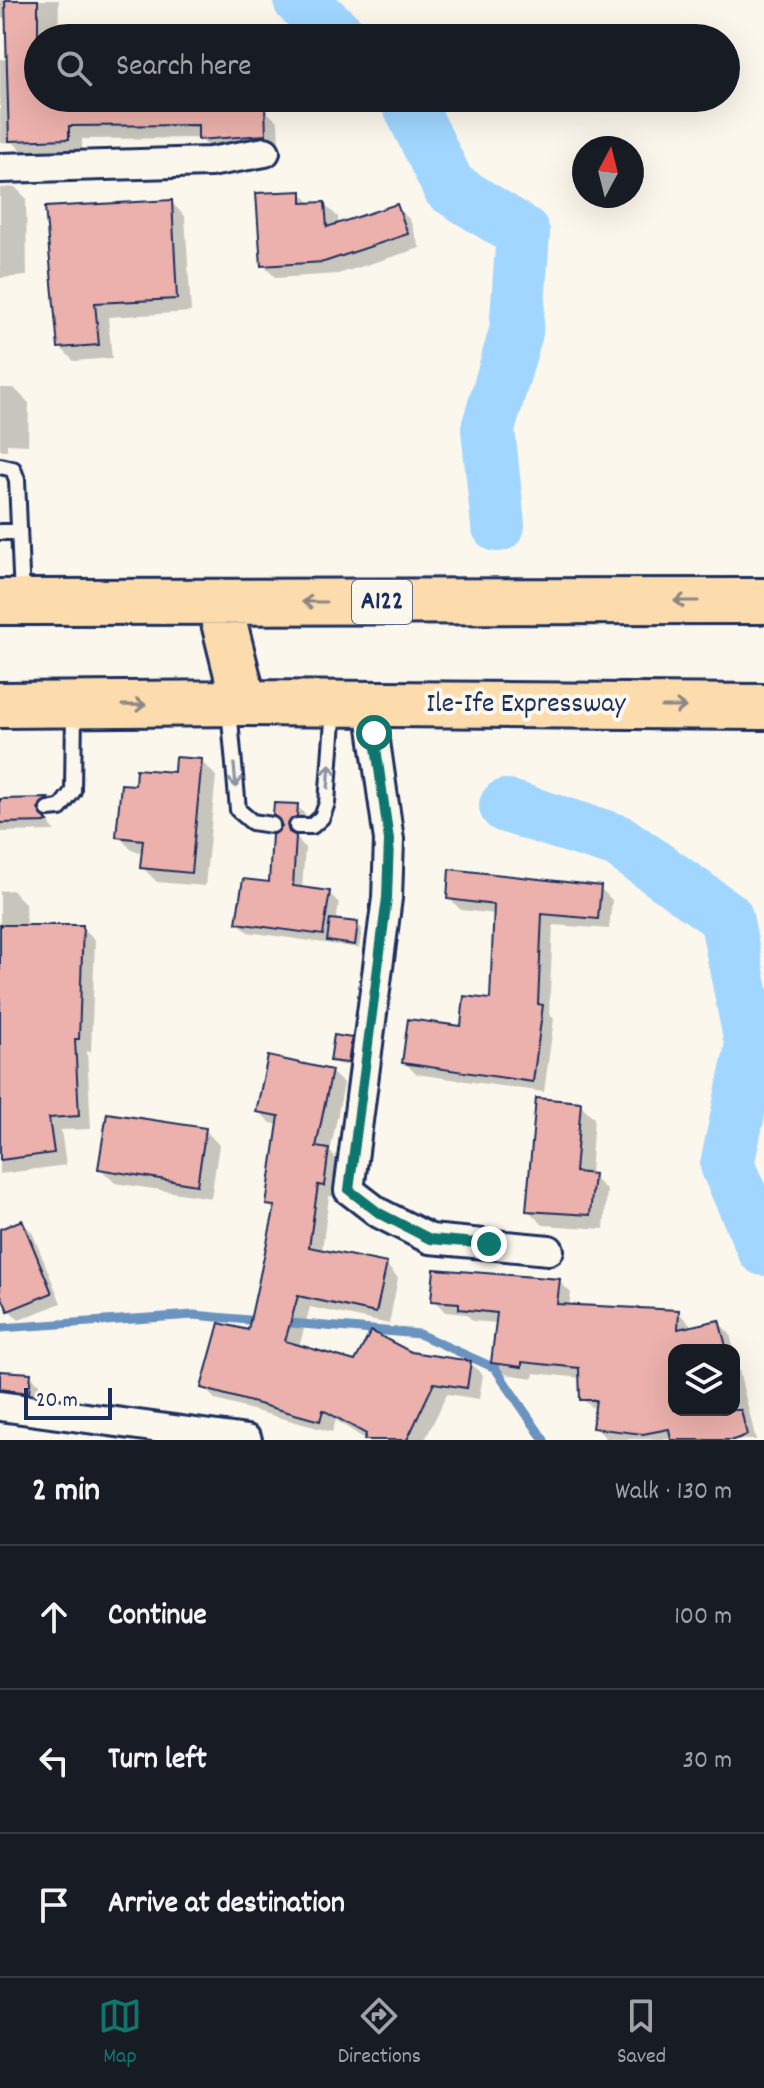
<!DOCTYPE html>
<html lang="en">
<head>
<meta charset="utf-8">
<style>
  :root { --surface:#171b24; --page:#242831; --text:#f1f3f6; --muted:#9ea1a6; --line:#363941; --accent:#0f766e }
  body { margin:0; font-family:Dekko,sans-serif; background:var(--page); color:var(--text) }
  .controls { position:absolute; right:24px; bottom:24px; display:grid; overflow:hidden; border-radius:16px; box-shadow:0 8px 32px #0002 }
  .controls button { width:72px; height:72px; display:grid; place-items:center; padding:0; border:0; border-bottom:2px solid var(--line); background:var(--surface); color:var(--text); font:40px sans-serif }
  .compass { position:absolute; left:572px; top:136px; width:72px; height:72px; border-radius:50%; background:var(--surface); box-shadow:0 8px 32px #0002; rotate:7deg }
  .scale { position:absolute; left:24px; bottom:20px; width:88px; box-sizing:border-box; padding-left:8px; border:4px solid #1b2f5e; border-top:0; font-size:22px; line-height:28px; white-space:nowrap; color:#1b2f5e; -webkit-text-stroke:6px #fbf7ec; paint-order:stroke }
  .stop { position:absolute; width:24px; height:24px; margin:-18px; border:6px solid #0f766e; border-radius:50%; background:#fff }
  .stop.end { background:#0f766e; border-color:#fff; box-shadow:0 2px 8px #0008 }
  .list { margin:0; padding:0; list-style:none }
  h2 { display:flex; justify-content:space-between; align-items:center; height:104px; margin:0; padding:0 32px; font-size:34px }
  h2 small { font-size:26px; font-weight:400; color:var(--muted) }
  .list li { display:grid; grid-template-columns:52px 1fr auto; gap:24px; align-items:center; box-sizing:border-box; height:144px; padding:0 32px; border-top:2px solid var(--line) }
  .list b { display:block; font-size:30px; white-space:nowrap }
  .list em { font-size:26px; font-style:normal; color:var(--muted) }
  .icon { flex:none; width:44px; height:44px; fill:none; stroke:currentColor; stroke-width:2; stroke-linecap:round; stroke-linejoin:round }
  .map { position:relative; flex:none; width:764px; height:1440px; overflow:hidden }
  .search { position:absolute; background:var(--surface); box-shadow:0 8px 32px #0002; left:24px; right:24px; top:24px; height:88px; display:flex; align-items:center; gap:20px; box-sizing:border-box; padding:0 28px; border-radius:44px; color:var(--muted); font-size:30px }
  .sheet { height:536px; background:var(--surface) }
  nav { display:flex; justify-content:space-around; align-items:center; box-sizing:border-box; height:112px; border-top:2px solid var(--line); background:var(--surface); font-size:22px; color:var(--muted) }
  nav a { display:grid; justify-items:center; gap:4px }
  nav .on { color:var(--accent) }
  .map>svg:first-child { display:block }
  .shadow { fill:#0003; fill-rule:evenodd }
  .lines { fill:none; stroke-linecap:round; stroke-linejoin:round }
  .stream { stroke:#6b93bf; stroke-width:9 }
  .river { stroke:#a0d6ff; stroke-width:54 }
  .building { fill:#ecb1ac; stroke:#1b2f5e; stroke-width:2 }
  .lane-casing { stroke:#1b2f5e; stroke-width:20 }
  .street-casing { stroke:#1b2f5e; stroke-width:34 }
  .highway-casing { stroke:#1b2f5e; stroke-width:50 }
  .lane { stroke:#fbf7ec; stroke-width:14 }
  .street { stroke:#fbf7ec; stroke-width:28 }
  .highway { stroke:#fcdcac; stroke-width:44 }
  .oneway { stroke:#8c8685 }
  .oneway2 { stroke:#8b93a5 }
  .route { stroke:#0f766e; stroke-width:10 }
  .labels { text-anchor:middle; dominant-baseline:central; stroke-width:8; stroke-linejoin:round; paint-order:stroke }
  .shield { fill:#fbf7ec; stroke:#5e6b89; stroke-width:2 }
  .shield-label { font-size:26px; font-weight:bold; fill:#1b2f5e }
  .street-label { font-size:28px; fill:#1b2f5e; stroke:#fbf7ec }
</style>
</head>
<body>
<div class="map">
<svg width="764" height="1440" viewBox="0 0 764 1440">
  <rect width="100%" height="100%" fill="#fbf7ec"/>
  <filter id="ink" filterUnits="userSpaceOnUse"><feTurbulence type="fractalNoise" baseFrequency=".0125" numOctaves="2"/><feDisplacementMap in="SourceGraphic" scale="16" xChannelSelector="R" yChannelSelector="G"/><feConvolveMatrix kernelMatrix="1 2 1 2 8 2 1 2 1" color-interpolation-filters="sRGB"/></filter>
  <g filter="url(#ink)">
    <!-- shadow -->
    <path class="shadow" d="M0,0h59l-1,38h-20v60h228l-1,12 13,12 1,27 -65,4 -14,-15 -118,1v13l-57,2 -11,-11 -14,-1v-83l9,1 -1,-42h-8z
      M15,187l11,11 1,78 -27,2v-90z
      M301,193l12,12 11,-1 14,13v8l59,-18 13,13 10,28 -82,26 -62,4 -13,-13z
      M171,202l14,14 6,96 -83,5 4,41 -38,3 -14,-14z
      M0,388h14l15,15 -1,42 -21,-1v6h-7z
      M201,761l15,15 -11,110 -48,-4 -15,-15 2,-15 -11,-1 -15,-15 18,-49z
      M47,800l9,10 -9,10 8,11 -55,1v-31z
      M297,806l10,10 -1,10 -10,10 9,12 -3,41 27,4 10,10 -3,19 21,2 5,5 -3,19 -111,-16 -10,-10 33,-37 14,-59z
      M600,888l12,12 -3,29 -56,-4 -4,89 5,5 -10,73 -128,-18 -12,-12 59,-34 29,-27 4,-87 -35,-4 -12,-12z
      M12,890l13,13 1,24h56l13,13 -4,112 -4,-1 4,78 -30,1 5,35 -66,9v-283z
      M351,1040l4,4 -3,22 -15,-2 -5,-4z
      M331,1072l13,12 -14,68 11,11 -5,34 -7,-1 -7,55 64,14 12,13 -9,46 -79,-17 -11,40 57,16 55,-9 59,9 13,12 -4,24 -32,-5 -22,46h-59l-30,-20 -4,12 -116,-32 -13,-13 46,-54 26,-121 -7,-8 12,-79 -9,-2 -13,-12z
      M580,1104l14,14 -4,57 17,15 -3,39 -61,-4 -15,-15z
      M205,1130l14,15 -8,53 -96,-15 -15,-15z
      M22,1222l10,10 29,71 -42,17 -10,-10 -9,-22v-57z
      M559,1281l12,12 -2,13 109,6 12,12v4l28,-6 12,12 26,106 -149,-1 -12,-12 2,-16 -15,-12 -1,-21 -47,-5 -1,5 -28,-4 -12,-12 5,-39 -25,-2 -7,-7 -21,-2 -11,-12zM674,1350h60v60h-60z
      M0,1371l30,4 9,9 -1,17 -38,1z"/>
    <g class="lines">
      <!-- stream -->
      <path class="stream" d="M279,1322l140,12 76,34 49,72
        M0,1328l194,-13 66,6"/>
      <!-- river -->
      <path class="river" d="M300,0l41,38
        M406,98l43,89 74,46 -7,99 -28,97 10,96
        M506,806l112,35 108,76 26,130 -25,118 37,84"/>
    </g>
    <!-- building -->
    <path class="building" d="M5,0h33v98h214v9l13,-1 1,29 -68,5v-15l-129,1v13l-60,2z
      M302,191v12l23,-1 2,25 70,-23 11,30 -84,28 -63,4 -5,-73z
      M172,200l5,99 -82,4 4,42 -41,3 -13,-141z
      M175,757l27,2 -11,114 -51,-5 3,-28 -27,-3 5,-53 14,1 1,-16 38,3z
      M48,798l-10,11 10,13 -48,1v-24z
      M274,803l24,1 -1,12 -10,9 2,7 7,4 -3,50 37,5 -7,44 -87,-12 7,-44 26,3 3,-47 10,-9 -9,-11z
      M449,869l152,17 -3,33 -56,-5 -4,90 5,1 -10,77 -131,-19 6,-44 53,7 3,-30 26,3 4,-94 -47,-6z
      M330,919l28,3 -3,23 -28,-4z
      M0,925h83l-4,114h-4l4,77 -30,2 5,35 -54,7z
      M334,1035l18,3 -4,25 -18,-2z
      M268,1056l64,14 -16,77 13,2 -5,37 -6,-1 -9,62 78,16 -11,50 -78,-17 -13,45 70,20 16,-30 40,21 60,9 -4,27 -33,-5 -27,57h-43l2,-6 -43,-24 -3,11 -119,-33 18,-65 29,7 27,-124 -9,-1 13,-89 -23,-4z
      M536,1098l45,4 -6,70 19,2 -4,41 -64,-4z
      M107,1113l99,15 -9,57 -99,-16z
      M22,1220l30,73 -44,18 -8,-18v-64z
      M434,1269l126,10 -3,25 122,6 -1,19 41,-9 8,30h-53v60h67l6,25 -14,5h-62l-2,-11 -26,5 -51,-6 4,-28h-16l-1,-32 -57,-6v5l-31,-4 6,-50 -38,-4v-6l-28,-2z
      M0,1371l31,2 -2,20 -29,-4z"/>
    <g class="lines">
      <!-- lane casing -->
      <g class="lane-casing">
        <path id="lane" d="M0,466l13,3 4,11 5,118
          M0,532h18
          M229,708l9,102 14,12 20,3
          M48,809l12,-1 13,-17 1,-81
          M297,826h15l10,-9 5,-14 7,-96"/>
      </g>
      <!-- street casing -->
      <g class="street-casing">
        <path id="street" d="M0,168l210,-6 55,-10
          M370,706l19,134 -2,58 -38,292 30,23 51,26 119,11
          M0,1406l247,34"/>
      </g>
      <!-- highway casing -->
      <g class="highway-casing">
        <path id="highway" d="M0,602l764,-1
          M219,602l25,101
          M0,705l244,-2 520,4"/>
      </g>
      <!-- lane -->
      <use href="#lane" class="lane"/>
      <!-- street -->
      <use href="#street" class="street"/>
      <!-- highway -->
      <use href="#highway" class="highway"/>
    </g>
    <!-- one-way arrows -->
    <defs><path id="oneway-shaft" d="M-6 0H5M1.5-3L5.5 0L1.5 3" fill="none" stroke-width="1.6" stroke-linecap="round" stroke-linejoin="round" transform="scale(2)"/></defs>
    <g class="oneway">
      <use href="#oneway-shaft" transform="translate(686 601) rotate(180)"/>
      <use href="#oneway-shaft" transform="translate(314 602) rotate(180)"/>
      <use href="#oneway-shaft" transform="translate(134 705) rotate(-1)"/>
      <use href="#oneway-shaft" transform="translate(674 707)"/>
    </g>
    <g class="oneway2">
      <use href="#oneway-shaft" transform="translate(235 776) rotate(85)"/>
      <use href="#oneway-shaft" transform="translate(329 776) rotate(-86)"/>
    </g>
  </g>
  <g class="lines" filter="url(#ink)">
    <!-- route -->
    <path class="route" d="M374,733l15,107 -2,58 -38,292 30,23 51,26 59,5"/>
  </g>
  <g class="labels">
    <!-- shield labels -->
    <rect class="shield" x="352" y="580" width="60" height="44" rx="6"/>
    <g class="shield-label">
      <text x="382" y="602">A122</text>
    </g>
    <!-- street labels -->
    <g class="street-label">
      <text x="526" y="706">Ile-Ife Expressway</text>
    </g>
  </g>
</svg>
<div class="controls">
<button><svg class="icon" aria-label="layers" viewBox="0 0 24 24"><path d="M12 4l9 5-9 5-9-5zM3 14l9 5 9-5"/></svg></button>
</div>
<svg class="compass" viewBox="-18 -18 36 36"><path d="M0-13l5 13h-10z" fill="#e53935"/><path d="M0 13l5-13h-10z" fill="#9ea1a6"/></svg>
<div class="scale">20 m</div>
<div class="stop" style="left:374px;top:733px"></div>
<div class="stop end" style="left:489px;top:1244px"></div>
<div class="search"><svg class="icon" aria-label="search" viewBox="0 0 24 24"><circle cx="10" cy="10" r="6"/><path d="M15 15l6 6"/></svg>Search here</div>
</div>
<section class="sheet">
<h2>2 min<small>Walk · 130 m</small></h2>
<ul class="list">
<li><svg class="icon" aria-label="ahead" viewBox="0 0 24 24"><path d="M12 20V5M6 11l6-6 6 6"/></svg><div><b>Continue</b></div><em>100 m</em></li>
<li><svg class="icon" aria-label="left" viewBox="0 0 24 24"><path d="M17 20v-9H6M10 6l-5 5 5 5"/></svg><div><b>Turn left</b></div><em>30 m</em></li>
<li><svg class="icon" aria-label="arrive" viewBox="0 0 24 24"><path d="M6 21V4h12l-3 4 3 4H6"/></svg><div><b>Arrive at destination</b></div></li>
</ul>
</section>
<nav>
<a class="on"><svg class="icon" aria-label="map" viewBox="0 0 24 24"><path d="M3 6l6-2 6 2 6-2v14l-6 2-6-2-6 2zM9 4v14M15 6v14"/></svg>Map</a>
<a><svg class="icon" aria-label="directions" viewBox="0 0 24 24"><path d="M12 3l9 9-9 9-9-9zM9 14v-3h6M13 9l2 2-2 2"/></svg>Directions</a>
<a><svg class="icon" aria-label="saved" viewBox="0 0 24 24"><path d="M7 4h10v16l-5-4-5 4z"/></svg>Saved</a>
</nav>
</body>
</html>
